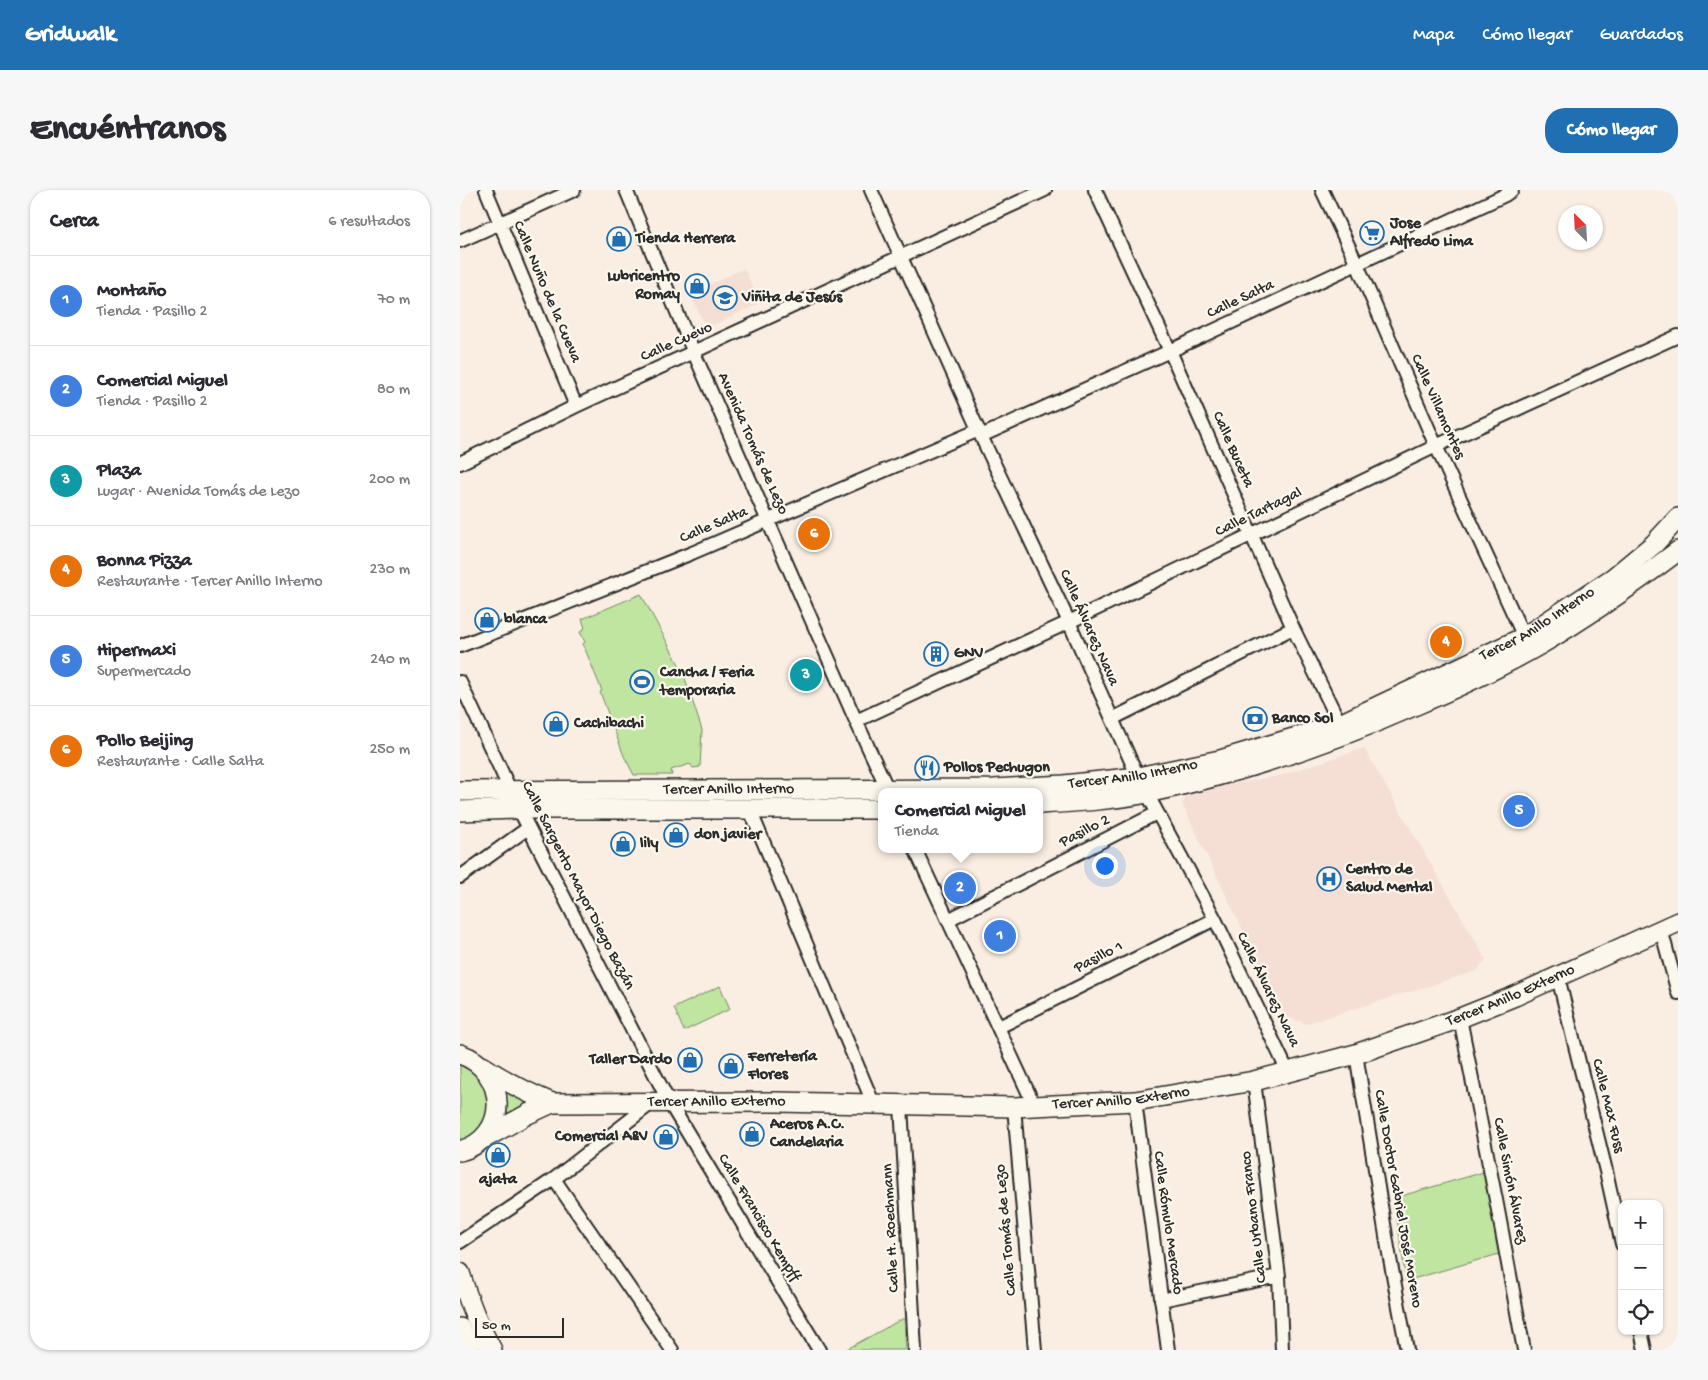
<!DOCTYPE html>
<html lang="es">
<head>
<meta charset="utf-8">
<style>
  :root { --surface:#fff; --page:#f7f7f7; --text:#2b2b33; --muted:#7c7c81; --line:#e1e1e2; --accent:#1f6fb2 }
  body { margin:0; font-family:"Gochi Hand",sans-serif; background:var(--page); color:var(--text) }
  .controls { position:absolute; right:15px; bottom:15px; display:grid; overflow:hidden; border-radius:10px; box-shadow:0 1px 4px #0004 }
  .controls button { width:45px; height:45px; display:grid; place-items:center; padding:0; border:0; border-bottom:1px solid var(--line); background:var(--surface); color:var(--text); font:25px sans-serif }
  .compass { position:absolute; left:1098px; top:15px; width:45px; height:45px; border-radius:50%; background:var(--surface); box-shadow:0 1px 4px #0004; rotate:336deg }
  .scale { position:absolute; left:15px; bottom:12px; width:89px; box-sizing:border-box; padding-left:5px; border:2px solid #2b2b2b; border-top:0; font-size:14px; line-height:18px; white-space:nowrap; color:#2b2b2b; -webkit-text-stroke:4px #fbf7ec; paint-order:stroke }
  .you { position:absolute; left:644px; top:675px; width:18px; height:18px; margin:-12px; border:4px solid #fff; border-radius:50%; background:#1a73e8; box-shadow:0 0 0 8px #1a73e833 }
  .badge { display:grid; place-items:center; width:32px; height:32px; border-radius:50%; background:var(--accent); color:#fff; font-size:16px; font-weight:700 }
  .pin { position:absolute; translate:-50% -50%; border:2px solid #fff; box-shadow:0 1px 5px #0006 }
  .popup { position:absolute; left:418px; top:598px; width:165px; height:65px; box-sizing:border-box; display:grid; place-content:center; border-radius:10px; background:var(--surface); filter:drop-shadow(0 1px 4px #0005); font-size:16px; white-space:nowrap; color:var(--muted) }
  .popup b { font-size:19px; color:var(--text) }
  .popup::after { content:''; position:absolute; left:50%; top:100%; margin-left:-10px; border:10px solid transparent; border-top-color:var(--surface) }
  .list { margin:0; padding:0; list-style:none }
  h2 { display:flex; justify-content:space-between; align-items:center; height:65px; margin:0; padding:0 20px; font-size:21px }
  h2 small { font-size:16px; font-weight:400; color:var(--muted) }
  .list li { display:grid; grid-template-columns:32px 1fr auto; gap:15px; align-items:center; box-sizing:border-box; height:90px; padding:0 20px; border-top:1px solid var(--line) }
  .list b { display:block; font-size:19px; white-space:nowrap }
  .list p { margin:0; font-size:16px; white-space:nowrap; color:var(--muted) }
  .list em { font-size:16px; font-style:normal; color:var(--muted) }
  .icon { flex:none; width:28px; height:28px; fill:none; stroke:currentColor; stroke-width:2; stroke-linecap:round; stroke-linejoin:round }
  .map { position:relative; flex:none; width:1218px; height:1160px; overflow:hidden; border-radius:20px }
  header { display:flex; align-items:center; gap:30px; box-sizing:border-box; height:70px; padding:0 25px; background:var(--accent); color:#fff }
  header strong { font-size:24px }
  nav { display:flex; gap:28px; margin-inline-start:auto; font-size:18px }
  .intro { display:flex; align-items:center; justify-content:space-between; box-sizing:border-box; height:120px; padding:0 30px }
  h1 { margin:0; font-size:35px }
  .button { padding:12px 22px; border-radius:20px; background:var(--accent); color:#fff; font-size:18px; font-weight:700 }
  main { display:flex; gap:30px; padding:0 30px }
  aside { flex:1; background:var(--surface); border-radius:20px; box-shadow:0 1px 4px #0004 }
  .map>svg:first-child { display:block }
  .built { fill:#f5dfd5 }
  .green { fill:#bfe5a0; stroke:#758866 }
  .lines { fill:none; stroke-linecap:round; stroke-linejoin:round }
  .street-casing { stroke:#2b2b2b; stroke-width:16 }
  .secondary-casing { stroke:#2b2b2b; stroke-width:22 }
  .street { stroke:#fbf7ec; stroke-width:12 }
  .secondary { stroke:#fbf7ec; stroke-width:19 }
  .labels { text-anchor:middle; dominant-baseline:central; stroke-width:4.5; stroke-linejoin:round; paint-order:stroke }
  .poi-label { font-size:16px; font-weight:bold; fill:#2b2b2b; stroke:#fbf7ec; text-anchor:start }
  .street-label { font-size:16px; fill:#2b2b2b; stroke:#fbf7ec }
</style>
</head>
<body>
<header>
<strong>Gridwalk</strong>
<nav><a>Mapa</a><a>Cómo llegar</a><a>Guardados</a></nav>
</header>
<div class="intro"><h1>Encuéntranos</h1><a class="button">Cómo llegar</a></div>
<main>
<aside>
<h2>Cerca<small>6 resultados</small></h2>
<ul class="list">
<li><span class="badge" style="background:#3f7fe0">1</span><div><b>Montaño</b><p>Tienda · Pasillo 2</p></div><em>70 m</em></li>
<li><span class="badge" style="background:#3f7fe0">2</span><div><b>Comercial Miguel</b><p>Tienda · Pasillo 2</p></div><em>80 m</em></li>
<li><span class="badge" style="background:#0f9aa8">3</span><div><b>Plaza</b><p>Lugar · Avenida Tomás de Lezo</p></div><em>200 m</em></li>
<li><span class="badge" style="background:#e8710a">4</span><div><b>Bonna Pizza</b><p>Restaurante · Tercer Anillo Interno</p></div><em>230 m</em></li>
<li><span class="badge" style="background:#3f7fe0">5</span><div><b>Hipermaxi</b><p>Supermercado</p></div><em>240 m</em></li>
<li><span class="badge" style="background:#e8710a">6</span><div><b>Pollo Beijing</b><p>Restaurante · Calle Salta</p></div><em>250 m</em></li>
</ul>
</aside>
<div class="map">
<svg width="1218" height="1160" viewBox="0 0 1218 1160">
  <rect width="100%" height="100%" fill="#faeee3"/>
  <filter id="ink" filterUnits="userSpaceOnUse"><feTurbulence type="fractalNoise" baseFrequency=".02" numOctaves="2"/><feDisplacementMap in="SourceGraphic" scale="10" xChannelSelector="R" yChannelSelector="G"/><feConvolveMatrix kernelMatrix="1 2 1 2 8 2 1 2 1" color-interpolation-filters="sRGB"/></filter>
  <g filter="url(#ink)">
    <!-- built -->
    <path class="built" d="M284,78l16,35 -46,22 -11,-3 -13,-28z
      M904,558l122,211 -9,12 -171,53 -22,-8 -102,-212 6,-12 94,-17z"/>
    <!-- green -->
    <path class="green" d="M181,404l42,78 19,58 -2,37 -7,1 -3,-4 -19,6 1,5h-38l-10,-19 -24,-64 2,-1 -19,-47 2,-2 -5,-10 5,-4 -3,-9z
      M260,796l10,23 -46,22 -10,-23z
      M0,873c27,9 38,46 19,68 -4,5 -13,10 -19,13z
      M44,901l25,11 -24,13 3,-6z
      M1024,982l15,82 -93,27 -12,-83z
      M444,1128l2,32h-61z"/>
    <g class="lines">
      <!-- street casing -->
      <g class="street-casing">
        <path id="street" d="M26,0l90,216
          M166,0l68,163 162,368 33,71
          M411,0l110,246 88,186 69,155 77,142 73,153
          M635,0l75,161 123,277 47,96
          M862,0l35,74 79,182 88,191
          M0,51l114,-51
          M521,246l189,-85 335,-156 7,-5
          M0,273l116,-57 469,-216
          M0,456l232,-93 287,-123
          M0,492l59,127 150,293 150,248
          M652,529l181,-91
          M396,531l213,-99 367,-176 242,-110
          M290,620l124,295
          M455,659l120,258
          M0,687l68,-49
          M488,730l209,-107
          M1201,739l17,64
          M1098,787l48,194 16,73
          M1000,828l37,187 27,145
          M539,837l216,-108
          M896,864l32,194 19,102
          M794,891l25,195 3,74
          M675,911l33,249
          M441,915l14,245
          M554,917l21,243
          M94,989l118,171
          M0,1052l94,-63 99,-77
          M701,1110l118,-24
          M1181,1141l4,19"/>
      </g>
      <!-- secondary casing -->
      <g class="secondary-casing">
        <g id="secondary">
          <path id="s1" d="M0,601l534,-2 70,-4 74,-8 82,-17 120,-36 184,-87 89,-59 41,-34 24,-26"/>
          <path d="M579,614c35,-2 74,-4 108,-11 94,-20 181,-49 269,-88 42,-18 85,-38 125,-61 48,-28 93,-60 137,-93"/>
          <path d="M0,621l59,-2h362"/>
          <path d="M0,864c48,16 51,83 0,97"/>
          <path id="s2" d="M22,876c23,15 45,27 70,37l225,-1 237,5 121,-6 119,-20 102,-27 104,-36 55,-22 163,-74"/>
          <path d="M25,948l43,-24 24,-11"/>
          <path d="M0,1083c8,27 18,52 32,77"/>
          <path d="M0,1138l11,22"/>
        </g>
      </g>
      <!-- street -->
      <use href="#street" class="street"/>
      <!-- secondary -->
      <use href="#secondary" class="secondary"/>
    </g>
  </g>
  <!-- icons -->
  <defs>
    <g id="supermarket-ring" transform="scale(1.25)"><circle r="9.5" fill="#fbf7ec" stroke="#1f6fb2" stroke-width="1.5"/><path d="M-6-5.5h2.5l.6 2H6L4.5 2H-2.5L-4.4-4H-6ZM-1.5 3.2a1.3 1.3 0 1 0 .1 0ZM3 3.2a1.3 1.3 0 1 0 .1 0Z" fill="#1f6fb2"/></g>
    <g id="shop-ring" transform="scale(1.25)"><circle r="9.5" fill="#fbf7ec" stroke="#1f6fb2" stroke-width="1.5"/><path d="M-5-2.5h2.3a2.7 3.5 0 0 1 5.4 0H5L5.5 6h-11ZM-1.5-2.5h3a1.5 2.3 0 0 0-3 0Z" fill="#1f6fb2"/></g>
    <g id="school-ring" transform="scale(1.25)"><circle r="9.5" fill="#fbf7ec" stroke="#1f6fb2" stroke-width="1.5"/><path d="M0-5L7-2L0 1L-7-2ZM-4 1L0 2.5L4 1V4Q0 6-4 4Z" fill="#1f6fb2"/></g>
    <g id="building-ring" transform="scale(1.25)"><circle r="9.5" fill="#fbf7ec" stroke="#1f6fb2" stroke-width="1.5"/><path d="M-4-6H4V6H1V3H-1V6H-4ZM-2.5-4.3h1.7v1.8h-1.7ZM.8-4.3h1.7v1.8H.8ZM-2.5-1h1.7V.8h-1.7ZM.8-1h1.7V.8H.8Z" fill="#1f6fb2"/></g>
    <g id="stadium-ring" transform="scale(1.25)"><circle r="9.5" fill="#fbf7ec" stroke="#1f6fb2" stroke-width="1.5"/><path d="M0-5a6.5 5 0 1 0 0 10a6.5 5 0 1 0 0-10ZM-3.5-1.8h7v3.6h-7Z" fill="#1f6fb2"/></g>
    <g id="bank-ring" transform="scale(1.25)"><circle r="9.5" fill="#fbf7ec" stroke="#1f6fb2" stroke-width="1.5"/><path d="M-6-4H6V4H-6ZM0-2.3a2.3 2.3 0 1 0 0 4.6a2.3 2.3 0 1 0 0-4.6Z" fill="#1f6fb2"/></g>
    <g id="restaurant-ring" transform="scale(1.25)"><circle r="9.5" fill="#fbf7ec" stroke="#1f6fb2" stroke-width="1.5"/><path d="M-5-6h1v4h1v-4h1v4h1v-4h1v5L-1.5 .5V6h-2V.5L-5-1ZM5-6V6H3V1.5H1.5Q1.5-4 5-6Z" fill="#1f6fb2"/></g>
    <g id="hospital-ring" transform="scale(1.25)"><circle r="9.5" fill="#fbf7ec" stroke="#1f6fb2" stroke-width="1.5"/><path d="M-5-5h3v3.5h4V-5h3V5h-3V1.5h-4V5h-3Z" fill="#1f6fb2"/></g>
  </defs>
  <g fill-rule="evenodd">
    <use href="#supermarket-ring" x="912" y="43"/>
    <use href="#shop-ring" x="159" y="49"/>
    <use href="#shop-ring" x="237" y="96"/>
    <use href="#school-ring" x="265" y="108"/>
    <use href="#shop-ring" x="27" y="430"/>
    <use href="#building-ring" x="476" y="464"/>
    <use href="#stadium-ring" x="182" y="492"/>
    <use href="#bank-ring" x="795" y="529"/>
    <use href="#shop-ring" x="96" y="534"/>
    <use href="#restaurant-ring" x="467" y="578"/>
    <use href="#shop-ring" x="216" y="645"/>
    <use href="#shop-ring" x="163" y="654"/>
    <use href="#hospital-ring" x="869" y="689"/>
    <use href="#shop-ring" x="230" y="870"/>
    <use href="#shop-ring" x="271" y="876"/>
    <use href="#shop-ring" x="292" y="944"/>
    <use href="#shop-ring" x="206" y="947"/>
    <use href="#shop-ring" x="38" y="965"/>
  </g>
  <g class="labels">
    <!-- poi labels -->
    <g class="poi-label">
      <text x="930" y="34">Jose<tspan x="930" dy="18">Alfredo Lima</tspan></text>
      <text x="176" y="49">Tienda Herrera</text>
      <text x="220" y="87" text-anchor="end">Lubricentro<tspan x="220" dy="18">Romay</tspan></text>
      <text x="282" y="108">Viñita de Jesús</text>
      <text x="44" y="430">blanca</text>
      <text x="494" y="464">GNV</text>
      <text x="200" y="483">Cancha / Feria<tspan x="200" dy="18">temporaria</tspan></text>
      <text x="812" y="529">Banco Sol</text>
      <text x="114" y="534">Cachibachi</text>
      <text x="484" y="578">Pollos Pechugon</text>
      <text x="234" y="645">don javier</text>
      <text x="180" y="654">lily</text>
      <text x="886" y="680">Centro de<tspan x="886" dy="18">Salud Mental</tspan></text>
      <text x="288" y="867">Ferretería<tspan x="288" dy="18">Flores</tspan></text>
      <text x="212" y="870" text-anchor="end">Taller Dardo</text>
      <text x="310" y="935">Aceros A.C.<tspan x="310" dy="18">Candelaria</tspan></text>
      <text x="188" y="947" text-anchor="end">Comercial A&amp;V</text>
      <text x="38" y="990" text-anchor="middle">ajata</text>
    </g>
    <!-- street labels -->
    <g class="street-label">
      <text transform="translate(86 102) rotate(67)">Calle Nuño de la Cueva</text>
      <text transform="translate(781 110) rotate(-25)">Calle Salta</text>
      <text transform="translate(217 153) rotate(-24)">Calle Cuevo</text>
      <text transform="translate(977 217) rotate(66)">Calle Villamontes</text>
      <text transform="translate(292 254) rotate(66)">Avenida Tomás de Lezo</text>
      <text transform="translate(772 260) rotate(66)">Calle Buceta</text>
      <text transform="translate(799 323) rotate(-26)">Calle Tartagal</text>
      <text transform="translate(254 336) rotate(-23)">Calle Salta</text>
      <text stroke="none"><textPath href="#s1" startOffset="1109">Tercer Anillo Interno</textPath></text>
      <text transform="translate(628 438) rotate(66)">Calle Álvarez Nava</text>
      <text stroke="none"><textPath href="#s1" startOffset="674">Tercer Anillo Interno</textPath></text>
      <text stroke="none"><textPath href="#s1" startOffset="269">Tercer Anillo Interno</textPath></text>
      <text transform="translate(625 642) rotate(-27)">Pasillo 2</text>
      <text transform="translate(117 696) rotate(63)">Calle Sargento Mayor Diego Bazán</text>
      <text transform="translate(639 768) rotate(-27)">Pasillo 1</text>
      <text transform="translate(807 800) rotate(64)">Calle Álvarez Nava</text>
      <text stroke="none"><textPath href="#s2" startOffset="1054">Tercer Anillo Externo</textPath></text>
      <text stroke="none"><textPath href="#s2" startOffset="649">Tercer Anillo Externo</textPath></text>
      <text stroke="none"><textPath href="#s2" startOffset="244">Tercer Anillo Externo</textPath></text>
      <text transform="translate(1147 916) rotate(76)">Calle Max Fuss</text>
      <text transform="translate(1049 991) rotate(79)">Calle Simón Álvarez</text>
      <text transform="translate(937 1009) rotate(80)">Calle Doctor Gabriel José Moreno</text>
      <text transform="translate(795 1027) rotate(-97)">Calle Urbano Franco</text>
      <text transform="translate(298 1028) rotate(59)">Calle Francisco Kempff</text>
      <text transform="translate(707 1033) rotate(82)">Calle Rómulo Mercado</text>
      <text transform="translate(432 1038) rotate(-93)">Calle H. Roechmann</text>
      <text transform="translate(547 1040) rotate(-95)">Calle Tomás de Lezo</text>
    </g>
  </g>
</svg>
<div class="controls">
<button>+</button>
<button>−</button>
<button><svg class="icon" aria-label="locate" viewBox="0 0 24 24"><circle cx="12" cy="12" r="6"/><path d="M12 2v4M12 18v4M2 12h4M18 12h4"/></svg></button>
</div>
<svg class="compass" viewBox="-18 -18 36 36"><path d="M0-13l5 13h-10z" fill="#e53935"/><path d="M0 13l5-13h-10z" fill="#7c7c81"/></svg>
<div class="scale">50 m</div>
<div class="you"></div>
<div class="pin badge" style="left:540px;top:746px;background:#3f7fe0">1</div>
<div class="pin badge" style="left:500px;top:698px;background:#3f7fe0">2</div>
<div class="popup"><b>Comercial Miguel</b>Tienda</div>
<div class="pin badge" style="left:346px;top:485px;background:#0f9aa8">3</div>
<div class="pin badge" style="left:986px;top:452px;background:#e8710a">4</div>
<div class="pin badge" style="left:1059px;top:621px;background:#3f7fe0">5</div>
<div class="pin badge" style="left:354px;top:344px;background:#e8710a">6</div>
</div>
</main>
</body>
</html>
